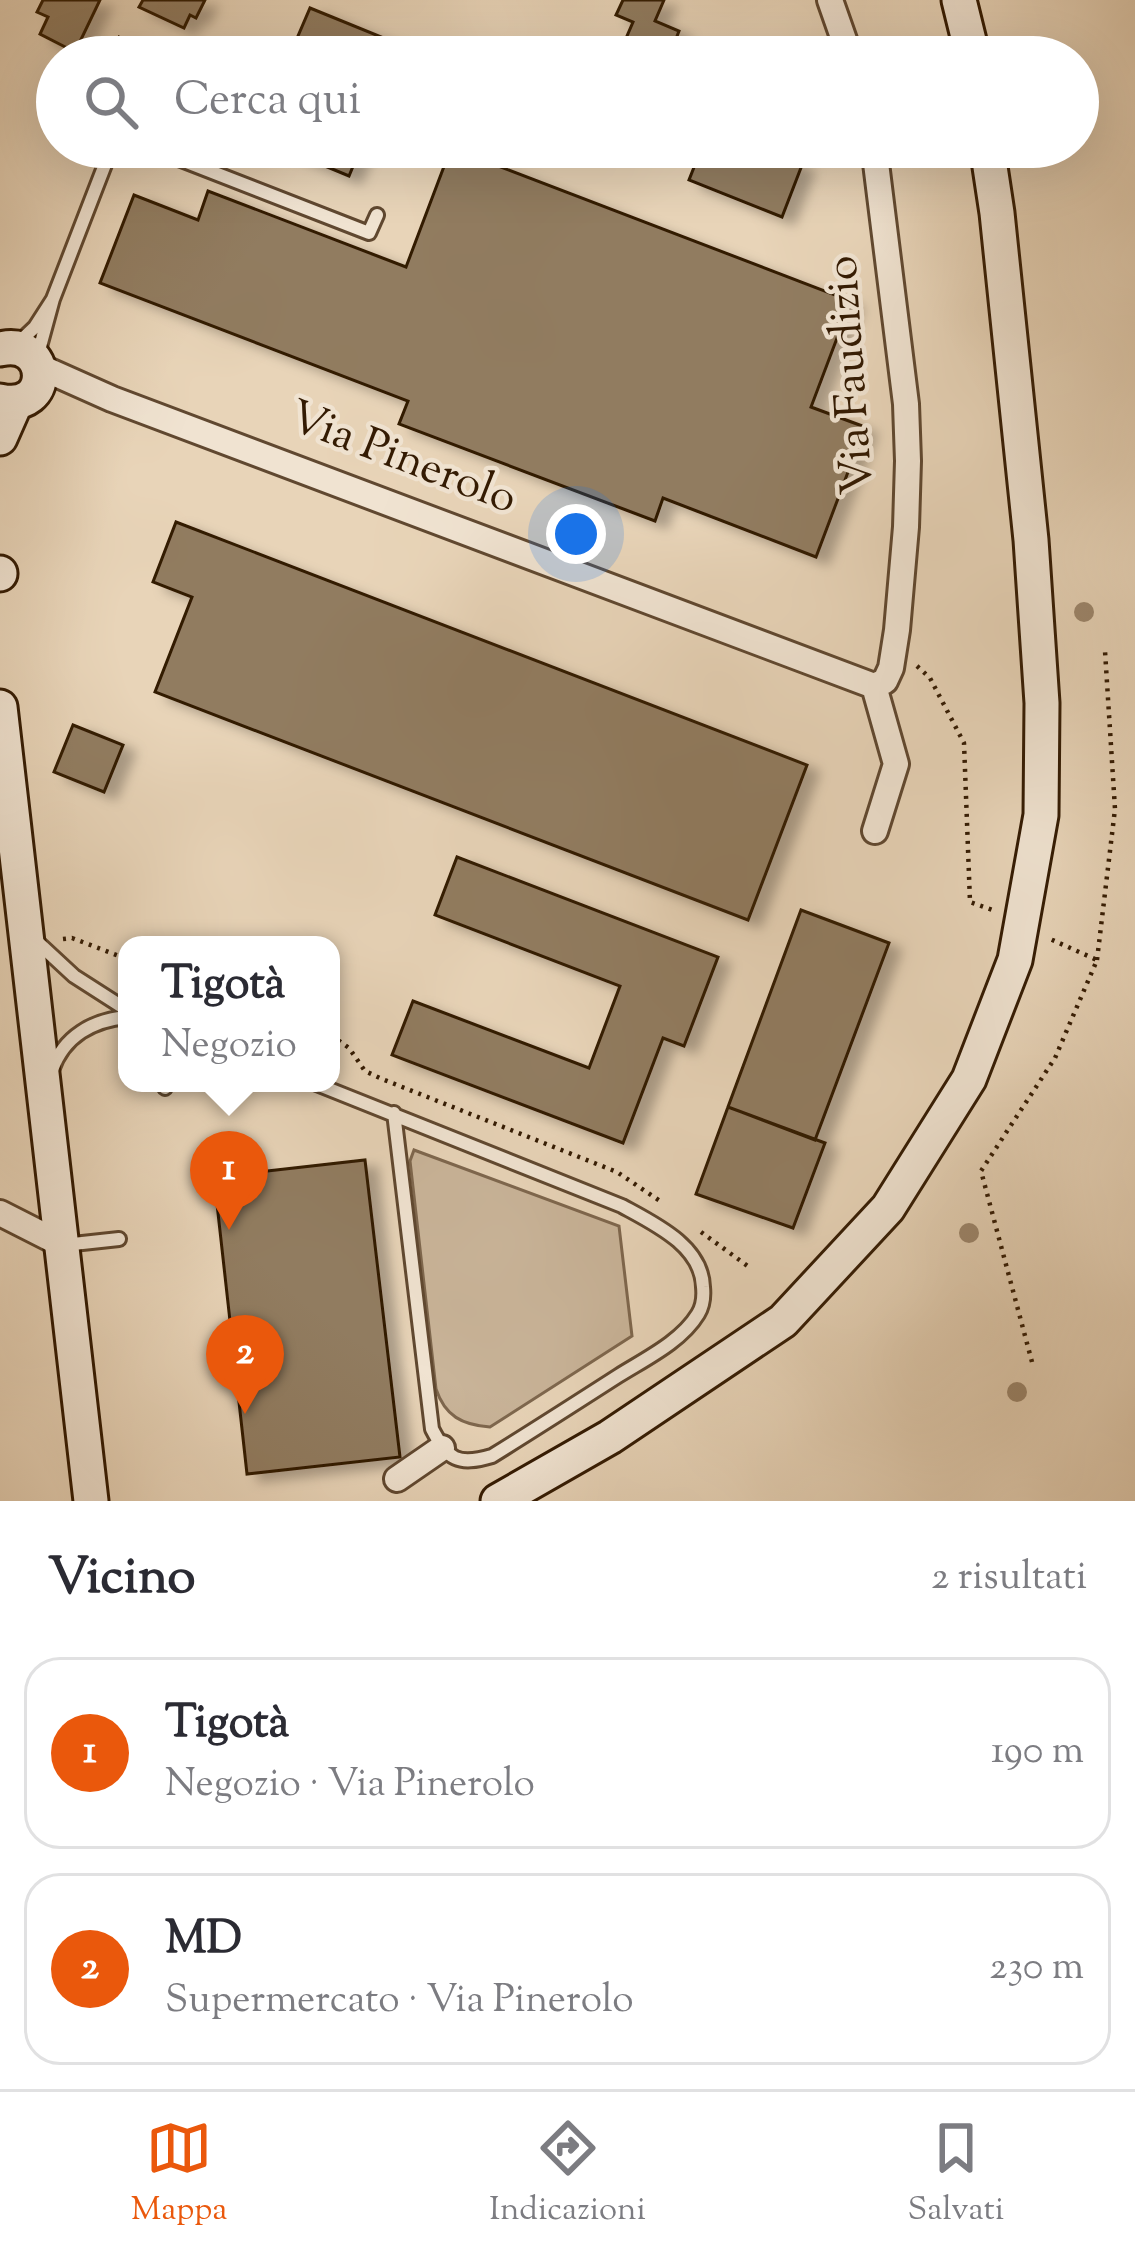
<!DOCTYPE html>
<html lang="it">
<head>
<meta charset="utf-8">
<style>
  :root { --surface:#fff; --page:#f2f2f3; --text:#2b2b33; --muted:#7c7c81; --line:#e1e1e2; --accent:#ea580c }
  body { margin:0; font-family:"Sorts Mill Goudy",serif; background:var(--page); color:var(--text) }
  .you { position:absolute; left:576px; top:534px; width:42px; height:42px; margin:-30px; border:9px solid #fff; border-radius:50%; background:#1a73e8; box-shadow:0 0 0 18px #1a73e833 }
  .badge { display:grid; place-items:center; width:78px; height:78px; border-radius:50%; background:var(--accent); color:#fff; font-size:39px; font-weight:700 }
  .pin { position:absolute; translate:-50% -99px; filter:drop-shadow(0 3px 6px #0008) }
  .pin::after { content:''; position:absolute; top:63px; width:42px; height:36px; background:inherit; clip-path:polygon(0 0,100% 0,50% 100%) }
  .popup { position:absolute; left:118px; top:936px; width:222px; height:156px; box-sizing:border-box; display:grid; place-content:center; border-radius:24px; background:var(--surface); filter:drop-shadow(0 3px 9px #0005); font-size:39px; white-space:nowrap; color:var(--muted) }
  .popup b { font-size:45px; color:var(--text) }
  .popup::after { content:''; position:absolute; left:50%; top:100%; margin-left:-24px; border:24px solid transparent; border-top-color:var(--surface) }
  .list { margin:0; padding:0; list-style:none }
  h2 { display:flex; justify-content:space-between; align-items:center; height:156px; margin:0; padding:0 48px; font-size:51px }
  h2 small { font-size:39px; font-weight:400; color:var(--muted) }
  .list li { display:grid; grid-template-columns:78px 1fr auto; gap:36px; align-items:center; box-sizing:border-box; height:192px; margin:0 24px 24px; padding:0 24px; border:3px solid var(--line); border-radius:36px }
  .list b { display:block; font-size:45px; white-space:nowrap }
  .list p { margin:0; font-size:39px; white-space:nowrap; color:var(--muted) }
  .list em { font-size:39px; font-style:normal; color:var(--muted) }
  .icon { flex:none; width:66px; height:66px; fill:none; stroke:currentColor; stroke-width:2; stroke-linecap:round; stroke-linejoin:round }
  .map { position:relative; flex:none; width:1135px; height:1501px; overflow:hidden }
  .search { position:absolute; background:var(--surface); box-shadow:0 12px 48px #0002; left:36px; right:36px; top:36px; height:132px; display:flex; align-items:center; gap:30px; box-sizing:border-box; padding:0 42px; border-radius:66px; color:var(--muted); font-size:45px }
  .sheet { height:588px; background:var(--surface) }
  nav { display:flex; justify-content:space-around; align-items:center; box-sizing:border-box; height:168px; border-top:3px solid var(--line); background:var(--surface); font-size:33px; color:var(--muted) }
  nav a { display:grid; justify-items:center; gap:6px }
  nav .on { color:var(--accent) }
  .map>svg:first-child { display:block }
  .green { fill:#c9b499; stroke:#7e674e; stroke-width:3 }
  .building { fill:#917b61; stroke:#331a02; stroke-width:3; filter:url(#shadow) }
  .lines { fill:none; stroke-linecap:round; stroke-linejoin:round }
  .service-casing { stroke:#604830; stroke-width:18 }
  .minor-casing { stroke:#604830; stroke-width:30 }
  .secondary-casing { stroke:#331a02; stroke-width:39 }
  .path { stroke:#331a02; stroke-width:4.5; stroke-dasharray:3 6; stroke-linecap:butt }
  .service { stroke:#f0e3d1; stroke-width:12 }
  .minor { stroke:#f0e3d1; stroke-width:24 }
  .secondary { stroke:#f0e3d1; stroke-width:33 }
  .tree { fill:#9d876d }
  .labels { text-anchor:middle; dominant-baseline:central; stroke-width:9; stroke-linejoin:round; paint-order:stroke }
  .street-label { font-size:45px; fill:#331a02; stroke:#f0e3d1 }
</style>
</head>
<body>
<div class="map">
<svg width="1135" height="1501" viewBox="0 0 1135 1501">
  <defs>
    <filter id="shadow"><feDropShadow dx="12" dy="7" stdDeviation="6" flood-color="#0004"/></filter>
  </defs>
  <rect width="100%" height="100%" fill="#e8d4b8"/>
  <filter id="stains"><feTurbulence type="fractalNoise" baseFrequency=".00167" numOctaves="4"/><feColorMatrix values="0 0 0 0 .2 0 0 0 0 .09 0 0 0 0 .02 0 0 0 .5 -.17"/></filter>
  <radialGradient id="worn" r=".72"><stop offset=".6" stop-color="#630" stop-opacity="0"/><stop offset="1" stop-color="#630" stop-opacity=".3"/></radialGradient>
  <!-- green -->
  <path class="green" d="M414,1150l205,76 13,110 -142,91c-28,-2 -45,-11 -54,-38l-26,-228z"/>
  <!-- building -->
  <path class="building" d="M43,0h57l-25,52 -35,-18 8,-17 -11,-5z
    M143,0h62l-9,18 -6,-3 -6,13 -45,-21z
    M623,0h41l-9,21 24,10 -10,26h-11l-34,-14 9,-21 -17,-7z
    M310,8l91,37 -5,12h-107z
    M119,37l40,20h-50z
    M279,147h82l-12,29z
    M702,147h55l45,18 -20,52 -93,-37z
    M451,148l400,153 -40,106 54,20 -49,130 -153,-59 -8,23 -256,-97 9,-23 -308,-118 34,-88 64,25 10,-29 198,76z
    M176,522l631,243 -59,155 -593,-228 37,-95 -39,-15z
    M73,725l50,20 -19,47 -50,-20z
    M457,857l261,100 -34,89 -21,-8 -40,105 -231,-88 21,-54 176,67 31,-82 -185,-71z
    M801,910l88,33 -74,197 -87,-33z
    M728,1107l97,36 -32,85 -97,-34z
    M365,1160l35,297 -153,17 -33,-297z"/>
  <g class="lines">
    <!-- service casing -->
    <g class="service-casing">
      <path id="service" d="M148,147l221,86 8,-18
        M53,299l58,-150 5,-2
        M15,346l20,-19 18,-28 -15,55
        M33,938l41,38 53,34
        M52,1070c12,-34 41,-50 75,-53
        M314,1083l308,123c33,18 80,40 81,81 1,10 0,19 -5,27 -17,28 -53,45 -80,62 -42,27 -84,54 -126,80 -34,10 -44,4 -60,-27l-38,-316
        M165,1088l2,-5
        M64,1245l55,-6"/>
    </g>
    <!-- minor casing -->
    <g class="minor-casing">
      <path id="minor" d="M830,0l20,57
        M874,147l32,257 2,57 -2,66 -9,103 -6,38 -6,13 -11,5
        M38,366l74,33 762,287
        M874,686l22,78 -21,67
        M0,1213l63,32
        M397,1479l45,-31"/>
    </g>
    <!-- secondary casing -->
    <g class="secondary-casing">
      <path id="secondary" d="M959,0l14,57
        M0,349c51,-12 54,64 0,52
        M0,438l15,-34
        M0,573v1
        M0,707l91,794
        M498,1501l112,-64 173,-116 105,-113 81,-129 46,-119 26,-145 1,-112 -11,-163 -34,-327 -10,-66"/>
    </g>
    <!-- path -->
    <path class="path" d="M917,666l13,12 34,65 6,159 25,9
      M63,939l9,-1 55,21
      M1097,960l18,-151 -10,-158
      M331,1035l18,13 16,23 17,8 235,93 46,31
      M701,1232l48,35
      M1032,1362l-51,-191 74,-113 42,-98 -49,-22"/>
    <!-- service -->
    <use href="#service" class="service"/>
    <!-- minor -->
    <use href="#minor" class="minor"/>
    <!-- secondary -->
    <use href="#secondary" class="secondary"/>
  </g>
  <!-- trees -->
  <g class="tree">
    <circle cx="1084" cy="612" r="10"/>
    <circle cx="969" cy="1233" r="10"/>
    <circle cx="1017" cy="1392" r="10"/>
  </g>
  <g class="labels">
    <!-- street labels -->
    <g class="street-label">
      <text transform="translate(853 375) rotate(-94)">Via Faudizio</text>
      <text transform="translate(402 460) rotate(21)">Via Pinerolo</text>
    </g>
  </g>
  <rect width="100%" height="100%" filter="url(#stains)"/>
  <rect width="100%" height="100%" fill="url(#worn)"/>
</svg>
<div class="you"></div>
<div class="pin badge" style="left:229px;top:1230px">1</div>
<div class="popup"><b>Tigotà</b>Negozio</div>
<div class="pin badge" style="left:245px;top:1414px">2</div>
<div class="search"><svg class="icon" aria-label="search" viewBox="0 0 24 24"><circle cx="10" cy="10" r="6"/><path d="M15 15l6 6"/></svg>Cerca qui</div>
</div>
<section class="sheet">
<h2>Vicino<small>2 risultati</small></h2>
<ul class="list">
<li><span class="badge">1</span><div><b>Tigotà</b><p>Negozio · Via Pinerolo</p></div><em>190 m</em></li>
<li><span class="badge">2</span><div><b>MD</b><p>Supermercato · Via Pinerolo</p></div><em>230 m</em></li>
</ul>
</section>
<nav>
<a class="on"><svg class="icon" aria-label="map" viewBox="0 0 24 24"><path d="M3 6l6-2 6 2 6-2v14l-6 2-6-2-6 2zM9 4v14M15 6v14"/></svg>Mappa</a>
<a><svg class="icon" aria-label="directions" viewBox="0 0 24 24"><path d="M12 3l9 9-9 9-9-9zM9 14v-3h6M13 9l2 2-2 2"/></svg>Indicazioni</a>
<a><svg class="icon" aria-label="saved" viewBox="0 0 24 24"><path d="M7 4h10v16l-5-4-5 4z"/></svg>Salvati</a>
</nav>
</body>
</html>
